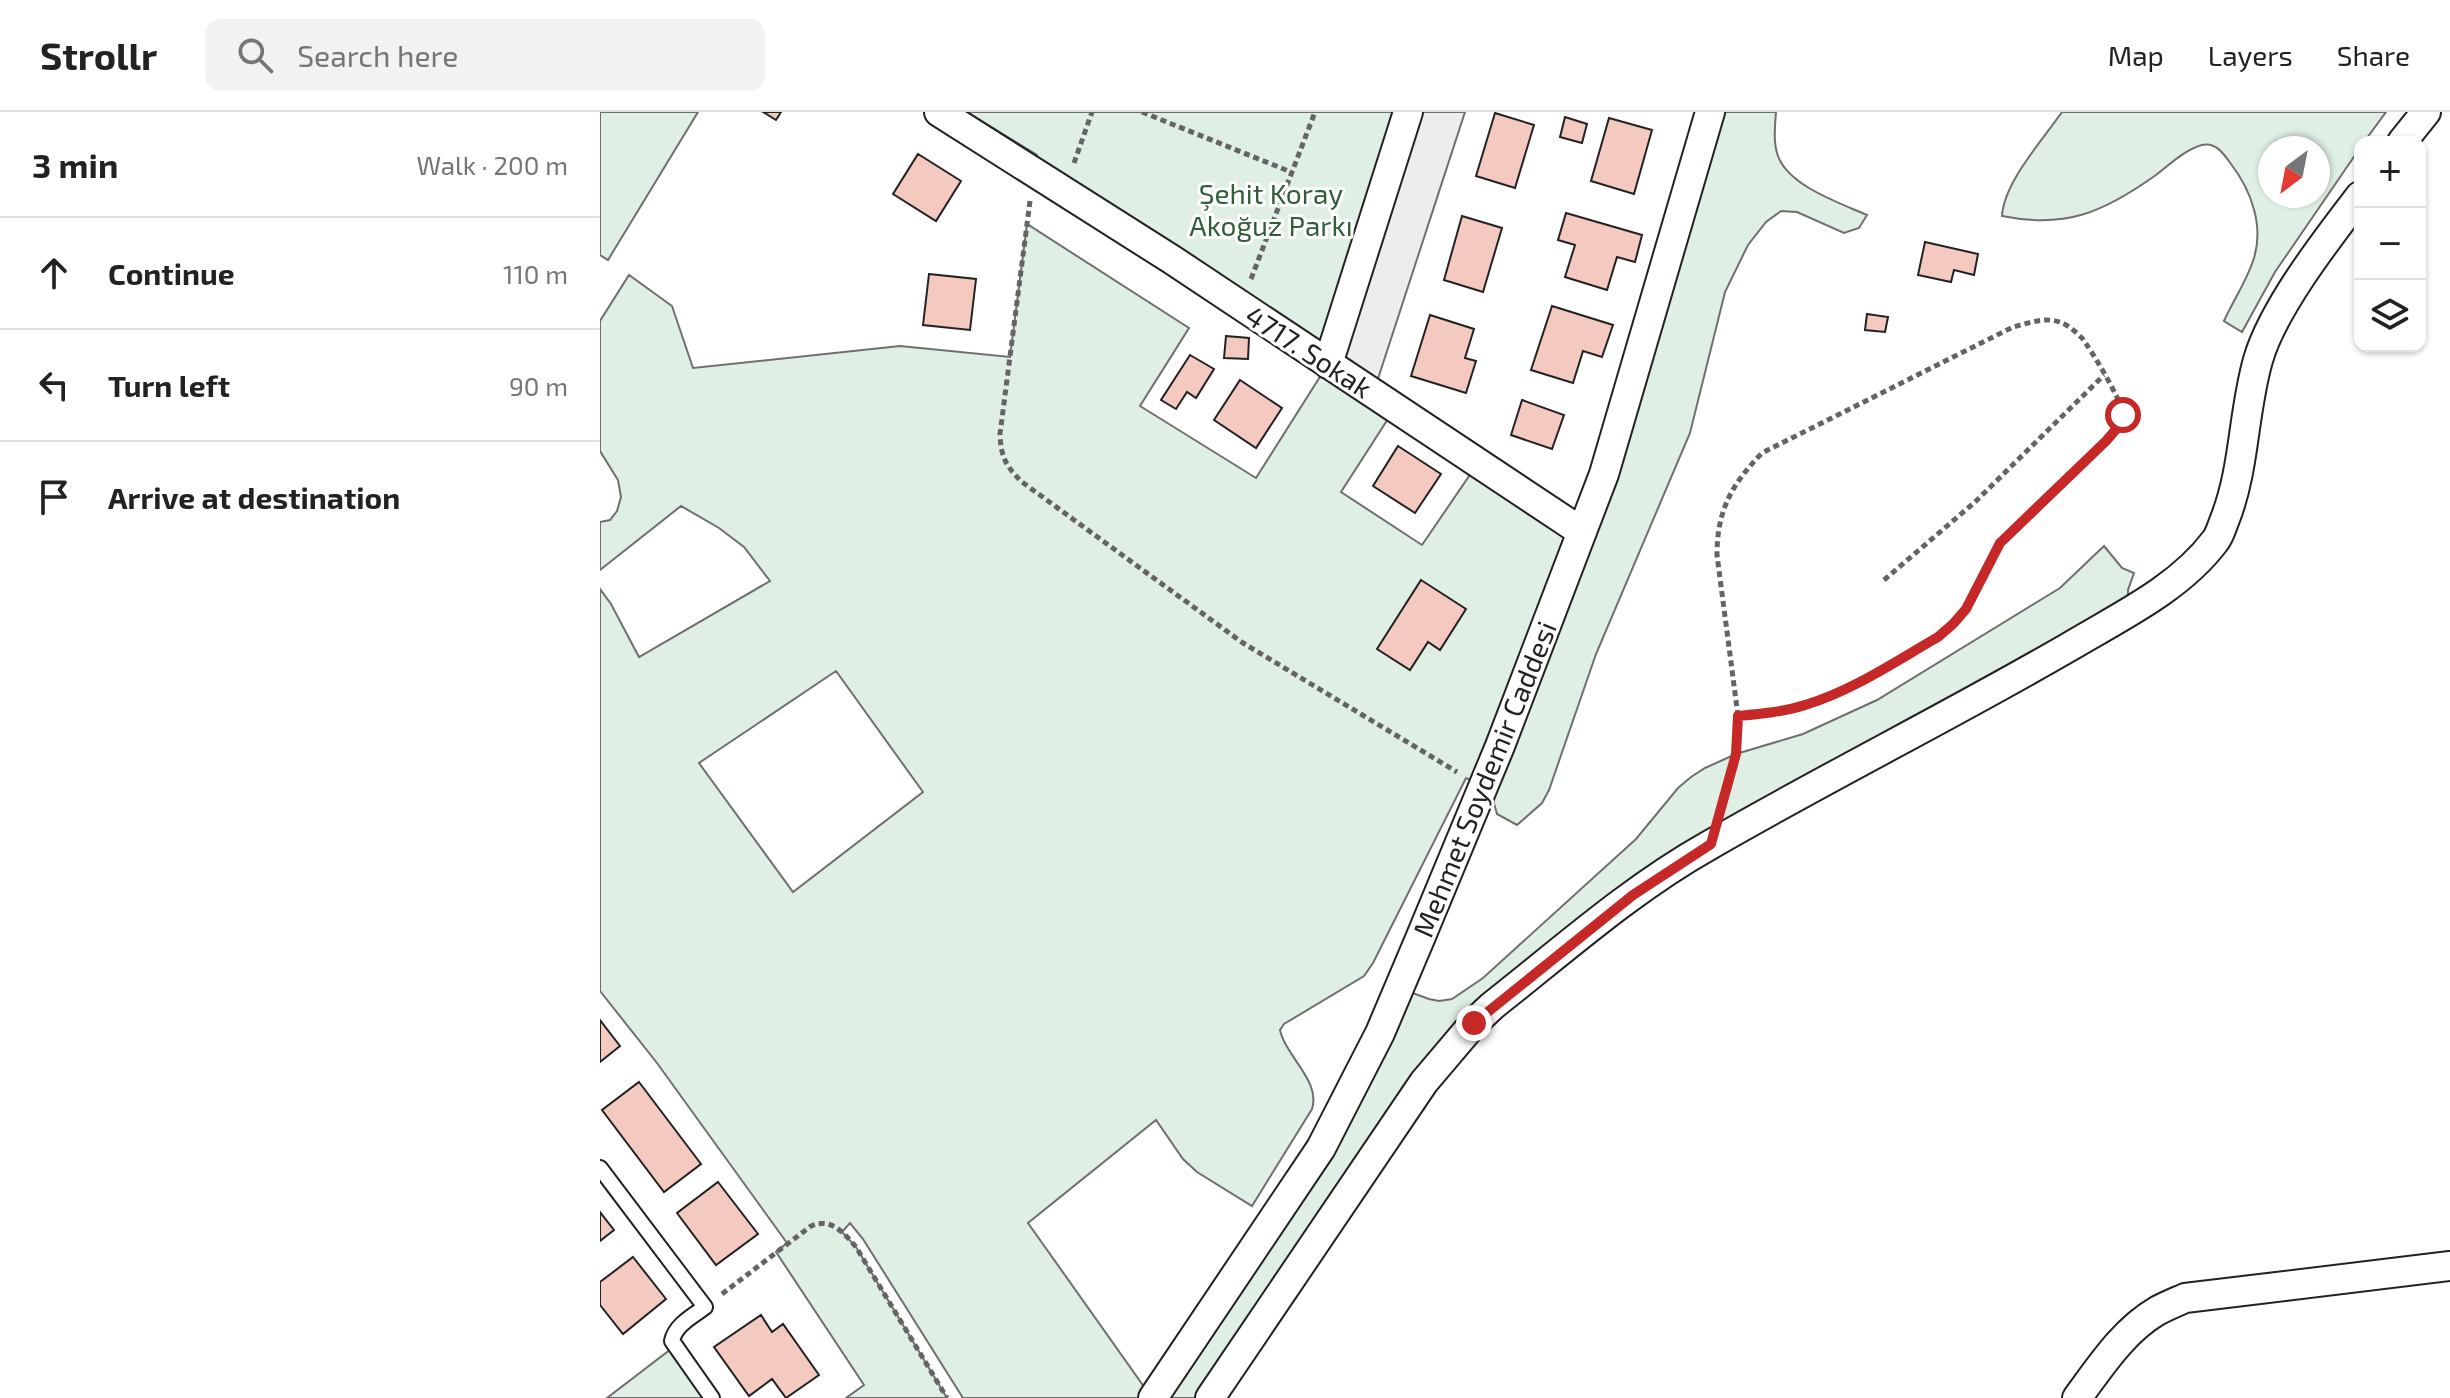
<!DOCTYPE html>
<html lang="en">
<head>
<meta charset="utf-8">
<style>
  :root { --surface:#fff; --page:#f2f2f2; --text:#222; --muted:#767676; --line:#e0e0e0 }
  body { margin:0; font-family:"Exo 2",sans-serif; background:var(--page); color:var(--text) }
  .controls { position:absolute; right:24px; top:24px; display:grid; overflow:hidden; border-radius:16px; box-shadow:0 2px 6px #0004 }
  .controls button { width:72px; height:72px; display:grid; place-items:center; padding:0; border:0; border-bottom:2px solid var(--line); background:var(--surface); color:var(--text); font:40px sans-serif }
  .compass { position:absolute; left:1658px; top:24px; width:72px; height:72px; border-radius:50%; background:var(--surface); box-shadow:0 2px 6px #0004; rotate:212deg }
  .stop { position:absolute; width:24px; height:24px; margin:-18px; border:6px solid #c62828; border-radius:50%; background:#fff }
  .stop.end { background:#c62828; border-color:#fff; box-shadow:0 2px 8px #0008 }
  .list { margin:0; padding:0; list-style:none }
  h2 { display:flex; justify-content:space-between; align-items:center; height:104px; margin:0; padding:0 32px; font-size:34px }
  h2 small { font-size:26px; font-weight:400; color:var(--muted) }
  .list li { display:grid; grid-template-columns:52px 1fr auto; gap:24px; align-items:center; box-sizing:border-box; height:112px; padding:0 32px; border-top:2px solid var(--line) }
  .list b { display:block; font-size:30px; white-space:nowrap }
  .list em { font-size:26px; font-style:normal; color:var(--muted) }
  .icon { flex:none; width:44px; height:44px; fill:none; stroke:currentColor; stroke-width:2; stroke-linecap:round; stroke-linejoin:round }
  .map { position:relative; flex:none; width:1850px; height:1286px; overflow:hidden }
  header { display:flex; align-items:center; gap:48px; box-sizing:border-box; height:112px; padding:0 40px; background:var(--surface); border-bottom:2px solid var(--line) }
  header strong { font-size:38px }
  nav { display:flex; gap:44px; margin-inline-start:auto; font-size:28px }
  .search { width:560px; height:72px; background:var(--page); display:flex; align-items:center; gap:20px; box-sizing:border-box; padding:0 28px; border-radius:16px; color:var(--muted); font-size:30px }
  main { display:flex }
  aside { flex:1; background:var(--surface) }
  .map>svg:first-child { display:block }
  .green { fill:#e0efe3; stroke:#6f6f6f; stroke-width:2; fill-rule:evenodd }
  .parking { fill:#ededed; stroke:#6f6f6f; stroke-width:2 }
  .building { fill:#f3c9c0; stroke:#222; stroke-width:2 }
  .lines { fill:none; stroke-linecap:round; stroke-linejoin:round }
  .lane-casing { stroke:#222; stroke-width:18 }
  .street-casing { stroke:#222; stroke-width:32 }
  .path { stroke:#646464; stroke-width:5; stroke-dasharray:6 4; stroke-linecap:butt }
  .lane { stroke:#fff; stroke-width:14 }
  .street { stroke:#fff; stroke-width:28 }
  .route { stroke:#c62828; stroke-width:10 }
  .labels { text-anchor:middle; dominant-baseline:central; stroke-width:6; stroke-linejoin:round; paint-order:stroke }
  .park-label { font-size:28px; fill:#2f5e38; stroke:#fff }
  .street-label { font-size:28px; fill:#222; stroke:#fff }
</style>
</head>
<body>
<header>
<strong>Strollr</strong>
<div class="search"><svg class="icon" aria-label="search" viewBox="0 0 24 24"><circle cx="10" cy="10" r="6"/><path d="M15 15l6 6"/></svg>Search here</div>
<nav><a>Map</a><a>Layers</a><a>Share</a></nav>
</header>
<main>
<aside>
<h2>3 min<small>Walk · 200 m</small></h2>
<ul class="list">
<li><svg class="icon" aria-label="ahead" viewBox="0 0 24 24"><path d="M12 20V5M6 11l6-6 6 6"/></svg><div><b>Continue</b></div><em>110 m</em></li>
<li><svg class="icon" aria-label="left" viewBox="0 0 24 24"><path d="M17 20v-9H6M10 6l-5 5 5 5"/></svg><div><b>Turn left</b></div><em>90 m</em></li>
<li><svg class="icon" aria-label="arrive" viewBox="0 0 24 24"><path d="M6 21V4h12l-3 4 3 4H6"/></svg><div><b>Arrive at destination</b></div></li>
</ul>
</aside>
<div class="map">
<svg width="1850" height="1286" viewBox="0 0 1850 1286">
  <rect width="100%" height="100%" fill="#fff"/>
  <!-- green -->
  <path class="green" d="M0,0h98l-90,148 -8,-5z
    M367,0h441l-80,251 67,45 -54,84 81,53 56,-82 103,69 129,-420h66c-1,14 -3,31 2,44 11,30 62,47 89,59l-8,13 -15,5 -47,-21 -16,-1 -15,11 -18,23 -23,47 -35,141 -94,221 -47,136 -7,13 -25,22 -20,-11 -6,-22 -8,-6 -17,-8 -93,185 -9,13 -80,48 -4,6c6,27 41,51 32,79l-60,97 -55,-34 -14,-13 -27,-39 -128,103 124,175h-189l-100,-159 -13,-16 -8,9 14,15 91,151h-101l18,-13 -88,-133 11,-9 -130,-180 -57,-72v-402l11,15 28,53 131,-76 -26,-34 -25,-19 -38,-22 -81,64v-48l10,-2 7,-9 4,-14 -3,-17 -18,-29v-130l29,-46 43,31 21,62 207,-22 110,11 17,-133 162,104 -49,78 116,72 72,-114 -294,-192 3,-17zM236,559l87,121 -130,100 -94,-129z
    M1462,0h324l-22,30h-4v6l-85,124 -33,60 -18,-11c9,-20 22,-39 29,-60 12,-34 -2,-71 -22,-97 -7,-10 -15,-22 -29,-19 -16,4 -33,20 -46,30 -52,37 -90,54 -154,41 2,-34 40,-75 60,-104zM1670,36h48v48h-48z
    M1504,434l18,22 12,5 -6,17v22l-386,215 -250,179 -282,392h-57l141,-208 105,-202 30,11 10,2 13,-2 31,-21 153,-139 42,-51 13,-11 14,-9 31,-14 67,-20 74,-34 183,-112z
    M75,1234l37,52h-105z"/>
  <!-- parking -->
  <path class="parking" d="M808,0h57l-92,282 -45,-30z"/>
  <!-- building -->
  <path class="building" d="M163,0h18l-5,8z
    M895,1l39,12 -19,63 -39,-12z
    M965,5l22,7 -5,19 -22,-6z
    M1009,6l43,12 -18,64 -43,-13z
    M318,42l43,27 -25,40 -43,-27z
    M966,101l76,22 -7,27 -18,-5 -10,33 -42,-13 10,-32 -17,-5z
    M862,104l40,12 -19,64 -39,-12z
    M1325,130l53,12 -4,21 -20,-5 -3,12 -33,-7z
    M329,162l47,5 -6,51 -47,-5z
    M952,194l61,19 -11,32 -19,-6 -10,32 -42,-13z
    M1267,202l21,3 -3,15 -20,-2z
    M830,203l44,14 -9,29 11,3 -10,32 -55,-17z
    M626,224l23,2 -1,21 -24,-1z
    M590,243l24,14 -18,29 -9,-6 -11,17 -15,-9z
    M640,268l42,28 -26,40 -42,-28z
    M922,288l42,15 -12,34 -41,-14z
    M798,334l43,28 -26,39 -42,-27z
    M821,468l45,29 -26,41 -12,-8 -18,28 -33,-21z
    M0,908l20,26 -20,16z
    M39,970l62,82 -37,28 -62,-82z
    M118,1070l40,52 -42,31 -39,-52z
    M0,1100l14,18 -14,11z
    M33,1145l33,42 -43,35 -23,-29v-23z
    M161,1203l11,17 11,-8 36,51 -33,23 -14,-19 -23,17 -35,-49z"/>
  <g class="lines">
    <!-- lane casing -->
    <g class="lane-casing">
      <path id="lane" d="M0,1056l105,139c-12,9 -30,18 -33,34l40,57"/>
    </g>
    <!-- street casing -->
    <g class="street-casing">
      <path id="street" d="M339,0l232,147 411,273
        M1802,30l24,-30
        M728,252l80,-252
        M553,1286l168,-250 59,-115 39,-92 81,-195 104,-272 106,-362
        M610,1286l214,-316 50,-59 18,-17c70,-55 138,-116 216,-160 119,-69 242,-130 361,-199 50,-30 110,-58 146,-106 5,-6 7,-15 10,-22 20,-51 18,-107 33,-159 15,-52 69,-121 102,-164
        M1477,1286c23,-31 46,-67 80,-87 9,-5 19,-9 28,-13l265,-32"/>
    </g>
    <!-- path -->
    <path class="path" d="M542,0l149,60
      M474,51l18,-51
      M430,89l-30,233c1,24 6,32 22,48l221,161 214,129
      M651,167l64,-167
      M1284,468l91,-78 129,-127
      M1122,692l14,-50 2,-38 -21,-161c0,-45 15,-71 45,-102l251,-126c16,-4 33,-11 49,-4 6,2 15,10 20,15 8,10 42,66 41,77 -1,10 -11,18 -17,26l-106,102 -34,66 -13,15 -15,13c-42,24 -86,55 -133,68 -22,7 -45,9 -67,11
      M122,1182l89,-68c20,-9 33,7 45,21l91,151"/>
    <!-- lane -->
    <use href="#lane" class="lane"/>
    <!-- street -->
    <use href="#street" class="street"/>
  </g>
  <g class="lines">
    <!-- route -->
    <path class="route" d="M874,911l159,-128 78,-51 25,-90 2,-38c22,-2 45,-4 67,-11 47,-14 91,-44 133,-68l15,-13 13,-15 34,-66 106,-102 12,-14 5,-12"/>
  </g>
  <g class="labels">
    <!-- park labels -->
    <g class="park-label">
      <text x="671" y="81">Şehit Koray<tspan x="671" dy="32">Akoğuz Parkı</tspan></text>
    </g>
    <!-- street labels -->
    <g class="street-label">
      <text transform="translate(709 239) rotate(33)">4717. Sokak</text>
      <text transform="translate(884 667) rotate(-68)">Mehmet Soydemir Caddesi</text>
    </g>
  </g>
</svg>
<div class="controls">
<button>+</button>
<button>−</button>
<button><svg class="icon" aria-label="layers" viewBox="0 0 24 24"><path d="M12 4l9 5-9 5-9-5zM3 14l9 5 9-5"/></svg></button>
</div>
<svg class="compass" viewBox="-18 -18 36 36"><path d="M0-13l5 13h-10z" fill="#e53935"/><path d="M0 13l5-13h-10z" fill="#767676"/></svg>
<div class="stop" style="left:1523px;top:303px"></div>
<div class="stop end" style="left:874px;top:911px"></div>
</div>
</main>
</body>
</html>
